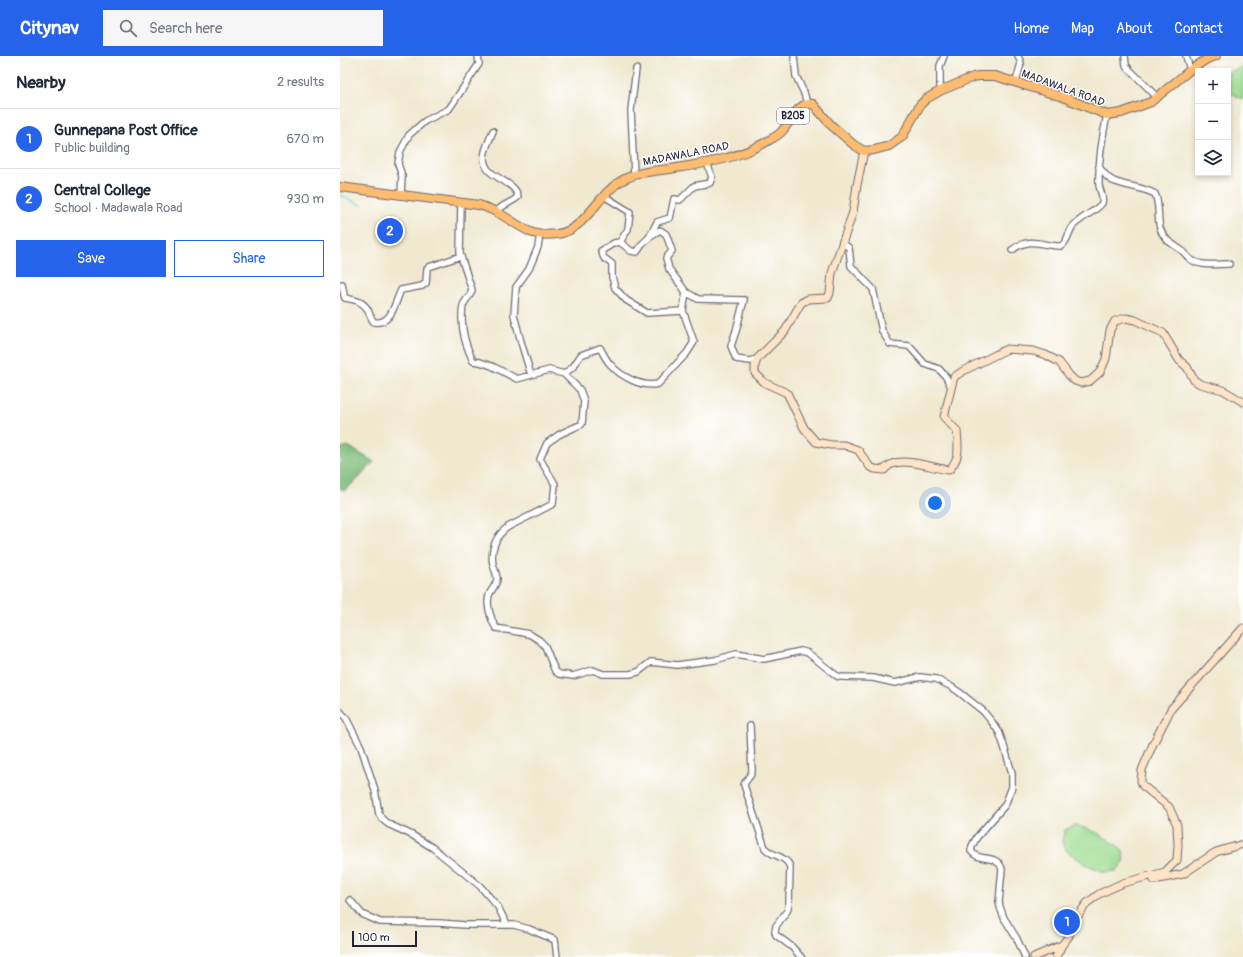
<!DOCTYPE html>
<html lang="en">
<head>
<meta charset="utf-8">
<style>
  :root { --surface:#fff; --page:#f6f6f7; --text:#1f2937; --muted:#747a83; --line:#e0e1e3; --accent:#2563eb }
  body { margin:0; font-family:Pangolin,sans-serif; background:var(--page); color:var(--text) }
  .controls { position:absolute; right:12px; top:12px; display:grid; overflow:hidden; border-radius:0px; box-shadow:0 2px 6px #0003 }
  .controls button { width:36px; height:36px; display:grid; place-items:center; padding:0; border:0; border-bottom:1px solid var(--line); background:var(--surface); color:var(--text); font:20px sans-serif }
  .scale { position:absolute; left:12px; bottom:10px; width:65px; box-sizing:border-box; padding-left:4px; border:2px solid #22223b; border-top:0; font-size:11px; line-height:14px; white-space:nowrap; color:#22223b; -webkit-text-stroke:3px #fff; paint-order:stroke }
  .you { position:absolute; left:595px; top:447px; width:14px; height:14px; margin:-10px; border:3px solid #fff; border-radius:50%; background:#1a73e8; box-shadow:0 0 0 6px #1a73e833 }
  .badge { display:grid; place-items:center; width:26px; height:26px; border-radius:50%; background:var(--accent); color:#fff; font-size:13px; font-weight:700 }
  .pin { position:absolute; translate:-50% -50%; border:2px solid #fff; box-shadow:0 1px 4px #0006 }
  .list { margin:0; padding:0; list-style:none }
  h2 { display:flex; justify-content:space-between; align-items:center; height:52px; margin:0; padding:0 16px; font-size:17px }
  h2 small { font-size:13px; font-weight:400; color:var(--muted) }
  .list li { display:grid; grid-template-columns:26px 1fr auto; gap:12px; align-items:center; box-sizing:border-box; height:60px; padding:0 16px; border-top:1px solid var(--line) }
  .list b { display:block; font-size:15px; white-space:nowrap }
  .list p { margin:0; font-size:13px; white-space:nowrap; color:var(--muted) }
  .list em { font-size:13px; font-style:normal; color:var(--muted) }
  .actions { display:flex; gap:8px; padding:12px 16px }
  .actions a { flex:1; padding:9px 0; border:1px solid var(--accent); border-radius:0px; text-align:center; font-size:14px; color:var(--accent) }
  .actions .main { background:var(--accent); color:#fff }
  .icon { flex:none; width:22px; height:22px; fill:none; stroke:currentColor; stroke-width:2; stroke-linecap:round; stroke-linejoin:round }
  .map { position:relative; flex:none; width:903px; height:901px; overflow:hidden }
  header { display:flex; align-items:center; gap:24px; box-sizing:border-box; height:56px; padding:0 20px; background:var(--accent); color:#fff }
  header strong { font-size:19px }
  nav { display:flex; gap:22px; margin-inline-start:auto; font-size:14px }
  .search { width:280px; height:36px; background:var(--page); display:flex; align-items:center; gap:10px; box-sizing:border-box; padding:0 14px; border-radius:0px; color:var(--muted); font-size:15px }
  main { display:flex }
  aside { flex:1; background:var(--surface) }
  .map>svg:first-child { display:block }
  .green { fill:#9fdd92; stroke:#608066 }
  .forest { fill:#7fbc7c; stroke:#506f5c }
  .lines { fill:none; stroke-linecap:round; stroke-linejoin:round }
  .stream { stroke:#5fc5dc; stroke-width:1.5 }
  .street-casing { stroke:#6a686f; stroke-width:8 }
  .secondary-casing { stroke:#6a686f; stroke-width:9 }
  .primary-casing { stroke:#6a686f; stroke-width:10 }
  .street { stroke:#fff; stroke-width:5.5 }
  .secondary { stroke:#fee4c6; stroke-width:7 }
  .primary { stroke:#fdbc70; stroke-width:8 }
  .labels { text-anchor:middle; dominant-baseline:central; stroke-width:3; stroke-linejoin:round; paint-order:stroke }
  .shield { fill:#fff; stroke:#646476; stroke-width:1 }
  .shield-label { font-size:10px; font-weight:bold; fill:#22223b }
  .street-label { font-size:11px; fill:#22223b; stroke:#fff }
</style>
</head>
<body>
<header>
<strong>Citynav</strong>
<div class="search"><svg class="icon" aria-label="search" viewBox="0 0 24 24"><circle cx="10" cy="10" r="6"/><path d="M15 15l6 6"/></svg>Search here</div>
<nav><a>Home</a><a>Map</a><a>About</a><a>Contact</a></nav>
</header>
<main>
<aside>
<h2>Nearby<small>2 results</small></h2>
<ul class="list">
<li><span class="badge">1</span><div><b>Gunnepana Post Office</b><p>Public building</p></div><em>670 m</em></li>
<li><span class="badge">2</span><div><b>Central College</b><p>School · Madawala Road</p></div><em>930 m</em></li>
</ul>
<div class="actions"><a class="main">Save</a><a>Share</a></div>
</aside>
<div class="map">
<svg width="903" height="901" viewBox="0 0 903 901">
  <rect width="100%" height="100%" fill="#fff"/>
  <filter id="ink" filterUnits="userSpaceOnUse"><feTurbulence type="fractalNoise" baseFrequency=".025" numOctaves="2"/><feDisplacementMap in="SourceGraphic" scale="8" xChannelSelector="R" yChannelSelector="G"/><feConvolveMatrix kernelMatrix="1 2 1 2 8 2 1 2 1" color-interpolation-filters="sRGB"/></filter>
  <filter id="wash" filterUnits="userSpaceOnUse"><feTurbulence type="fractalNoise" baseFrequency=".012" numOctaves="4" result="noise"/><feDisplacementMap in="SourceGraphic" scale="16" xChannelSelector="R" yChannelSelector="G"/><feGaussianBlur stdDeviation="0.9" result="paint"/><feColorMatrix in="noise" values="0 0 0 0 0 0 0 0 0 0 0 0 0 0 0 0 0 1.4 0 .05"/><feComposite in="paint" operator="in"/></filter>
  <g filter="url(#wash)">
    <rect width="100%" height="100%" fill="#f0e9d0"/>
    <!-- green -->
    <path class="green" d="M903,10v33l-6,-2 -2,-3h-4l-3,-21z
      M735,770c18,2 33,13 48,24l1,12 -8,9 -12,1 -19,-8 -19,-14 -4,-9 3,-11z"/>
    <!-- forest -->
    <path class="forest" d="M8,390l26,16 -16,17 -13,11 -5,-1v-41z"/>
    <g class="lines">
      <!-- stream -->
      <path class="stream" d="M0,139l21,10"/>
    </g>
  </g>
  <g filter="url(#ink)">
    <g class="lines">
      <!-- street casing -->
      <g class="street-casing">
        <path id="street" d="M454,0l2,20 8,17 3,10
          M785,0l1,9 3,4 29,29
          M846,0l4,14
          M676,26l5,-19 -3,-7
          M600,35v-25l4,-10
          M153,75c-3,8 -9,19 -9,27 0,21 31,21 34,39 -8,7 -14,6 -22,15
          M759,111c5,6 9,13 17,15 13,5 27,5 39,12 5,11 2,23 5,34 4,12 11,15 21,22 4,2 5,6 9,9 10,8 27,5 39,5
          M294,119l-3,-65 5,-41
          M61,139l1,-19 -4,-12 2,-12 9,-17 16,-14 24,-12 30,-45 -1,-8
          M264,140l26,16 -2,17 -8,13
          M121,146l-1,52 12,36c-1,7 -8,10 -9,16 -1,4 -1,9 -1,13 1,18 4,26 11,42l7,1 12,4 25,13 14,-4
          M200,178l-2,13 -9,22 -13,18 -2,28 7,27 10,33 18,-5 15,4 16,16 4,11 -2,23 -22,10 -13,9 -7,16 15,25 -2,20 -45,23c-12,8 -18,23 -15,37 1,5 4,10 4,15 -1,6 -4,9 -7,14 -5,9 1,27 6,35l33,6 10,6 6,6 10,25 4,3 14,2 20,-6 10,4h27l8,-2 13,-10 26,3 38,-5 21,-6 28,5 37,-8 7,2 20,16 9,7 4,1 32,1 22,5 25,-6 16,2 14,7 9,6 24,19 9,11 7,10 5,14 8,27v14l-7,18 -28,32 -5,9 -1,5c8,12 26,2 31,18l-3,33 1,5 4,11 13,21 8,18
          M309,181l11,-7 6,4 6,17 -6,7 3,11 17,23 -3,19
          M502,186l7,6 2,18 22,23 9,42 8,13 19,2 16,18 14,5 7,8 5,10
          M672,194c18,-14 29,-4 49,-4 7,-4 7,-14 12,-20 6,-7 26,-17 29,-23 2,-6 -2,-12 -3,-18 -1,-24 3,-47 8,-70
          M2,228l2,11 1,3c10,2 18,3 23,12 2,5 3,9 6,12 18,3 21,-20 27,-32l21,-4 4,-3 1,-14 2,-2 32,-11
          M346,236l12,7 46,1 -8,31 -5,15 5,13 14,2 7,-2
          M224,318l9,-7 8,-12 19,-7c3,5 6,12 10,16 10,12 32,24 48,20l29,-31 7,-11 -11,-31 -36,2 -21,-13 -11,-12 -3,-11v-13l-8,-6 -3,-7 13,-8 6,-1 11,9 6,1 7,-10 5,-4 8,-16 13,-4 4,-19 6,1 14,-14 16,-3 2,-6 -5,-14
          M0,655l6,7 15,29 14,43 4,24 3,5 6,5 24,11 21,13 47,38 18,21 9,18
          M410,670l2,45c-1,6 -7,9 -8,14l21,63c7,9 21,7 25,19l-1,37 -2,7 -11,15 -1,6 1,3 16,12 9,10
          M10,844l12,14 18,8 59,1 26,2h49l15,4 26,11 2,17"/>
      </g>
      <!-- secondary casing -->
      <g class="secondary-casing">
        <path id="secondary" d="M524,95l-7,34 -4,27 -21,61 -2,20 -2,5 -20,1 -7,4 -16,28 -28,28 -2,7v7l10,10 22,10 17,35 12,14 15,3h13l14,5 12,17 5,2 9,1c2,-2 5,-5 8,-6 15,-6 41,4 57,6 12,-13 9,-23 8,-39l-13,-14 10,-40 9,-6 44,-22 26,2 13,4 13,7 10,13 6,6 6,2 9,-2 10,-9 6,-13 4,-29 5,-9 11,-3 9,2 28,13 16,27 8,7 7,13 6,4 23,6 20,12
          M814,824l29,-6 33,-22 27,-8
          M694,901l28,-12 7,-9 4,-13 14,-20 12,-9 24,-11 42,-11 12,-12 1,-15 -1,-20 -8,-18 -26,-21 -2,-5 1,-11 11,-26 18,-35 72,-81
          M716,901l6,-12"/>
      </g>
      <!-- primary casing -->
      <g class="primary-casing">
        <path id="primary" d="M0,131l139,18c6,2 12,4 17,7 13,6 24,16 37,21 7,2 17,2 24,1 28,-3 41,-40 64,-53 14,-9 33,-10 49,-12 36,-6 70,-10 101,-30 4,-2 9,-5 12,-9 8,-9 15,-29 30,-26l18,21 23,20 10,6 10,-1 15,-4 13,-9 18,-32 6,-6 14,-8 33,-14 6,-1h16l68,21 44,18 14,-2 30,-11 39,-32 17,-11 9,-3"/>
      </g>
      <!-- street -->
      <use href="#street" class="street"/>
      <!-- secondary -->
      <use href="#secondary" class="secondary"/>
      <!-- primary -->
      <use href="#primary" class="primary"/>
    </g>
  </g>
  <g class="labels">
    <!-- shield labels -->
    <rect class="shield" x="437" y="52" width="32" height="16" rx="3"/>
    <g class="shield-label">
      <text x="453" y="60">B205</text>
    </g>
    <!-- street labels -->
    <g class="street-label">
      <text transform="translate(723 32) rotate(20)">MADAWALA ROAD</text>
      <text transform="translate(346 98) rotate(-11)">MADAWALA ROAD</text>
    </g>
  </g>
</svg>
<div class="controls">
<button>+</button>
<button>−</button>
<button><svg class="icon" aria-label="layers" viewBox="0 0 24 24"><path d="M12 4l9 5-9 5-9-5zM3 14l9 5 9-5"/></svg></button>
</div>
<div class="scale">100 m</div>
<div class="you"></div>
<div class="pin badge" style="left:727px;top:866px">1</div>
<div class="pin badge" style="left:50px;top:175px">2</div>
</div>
</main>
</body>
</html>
